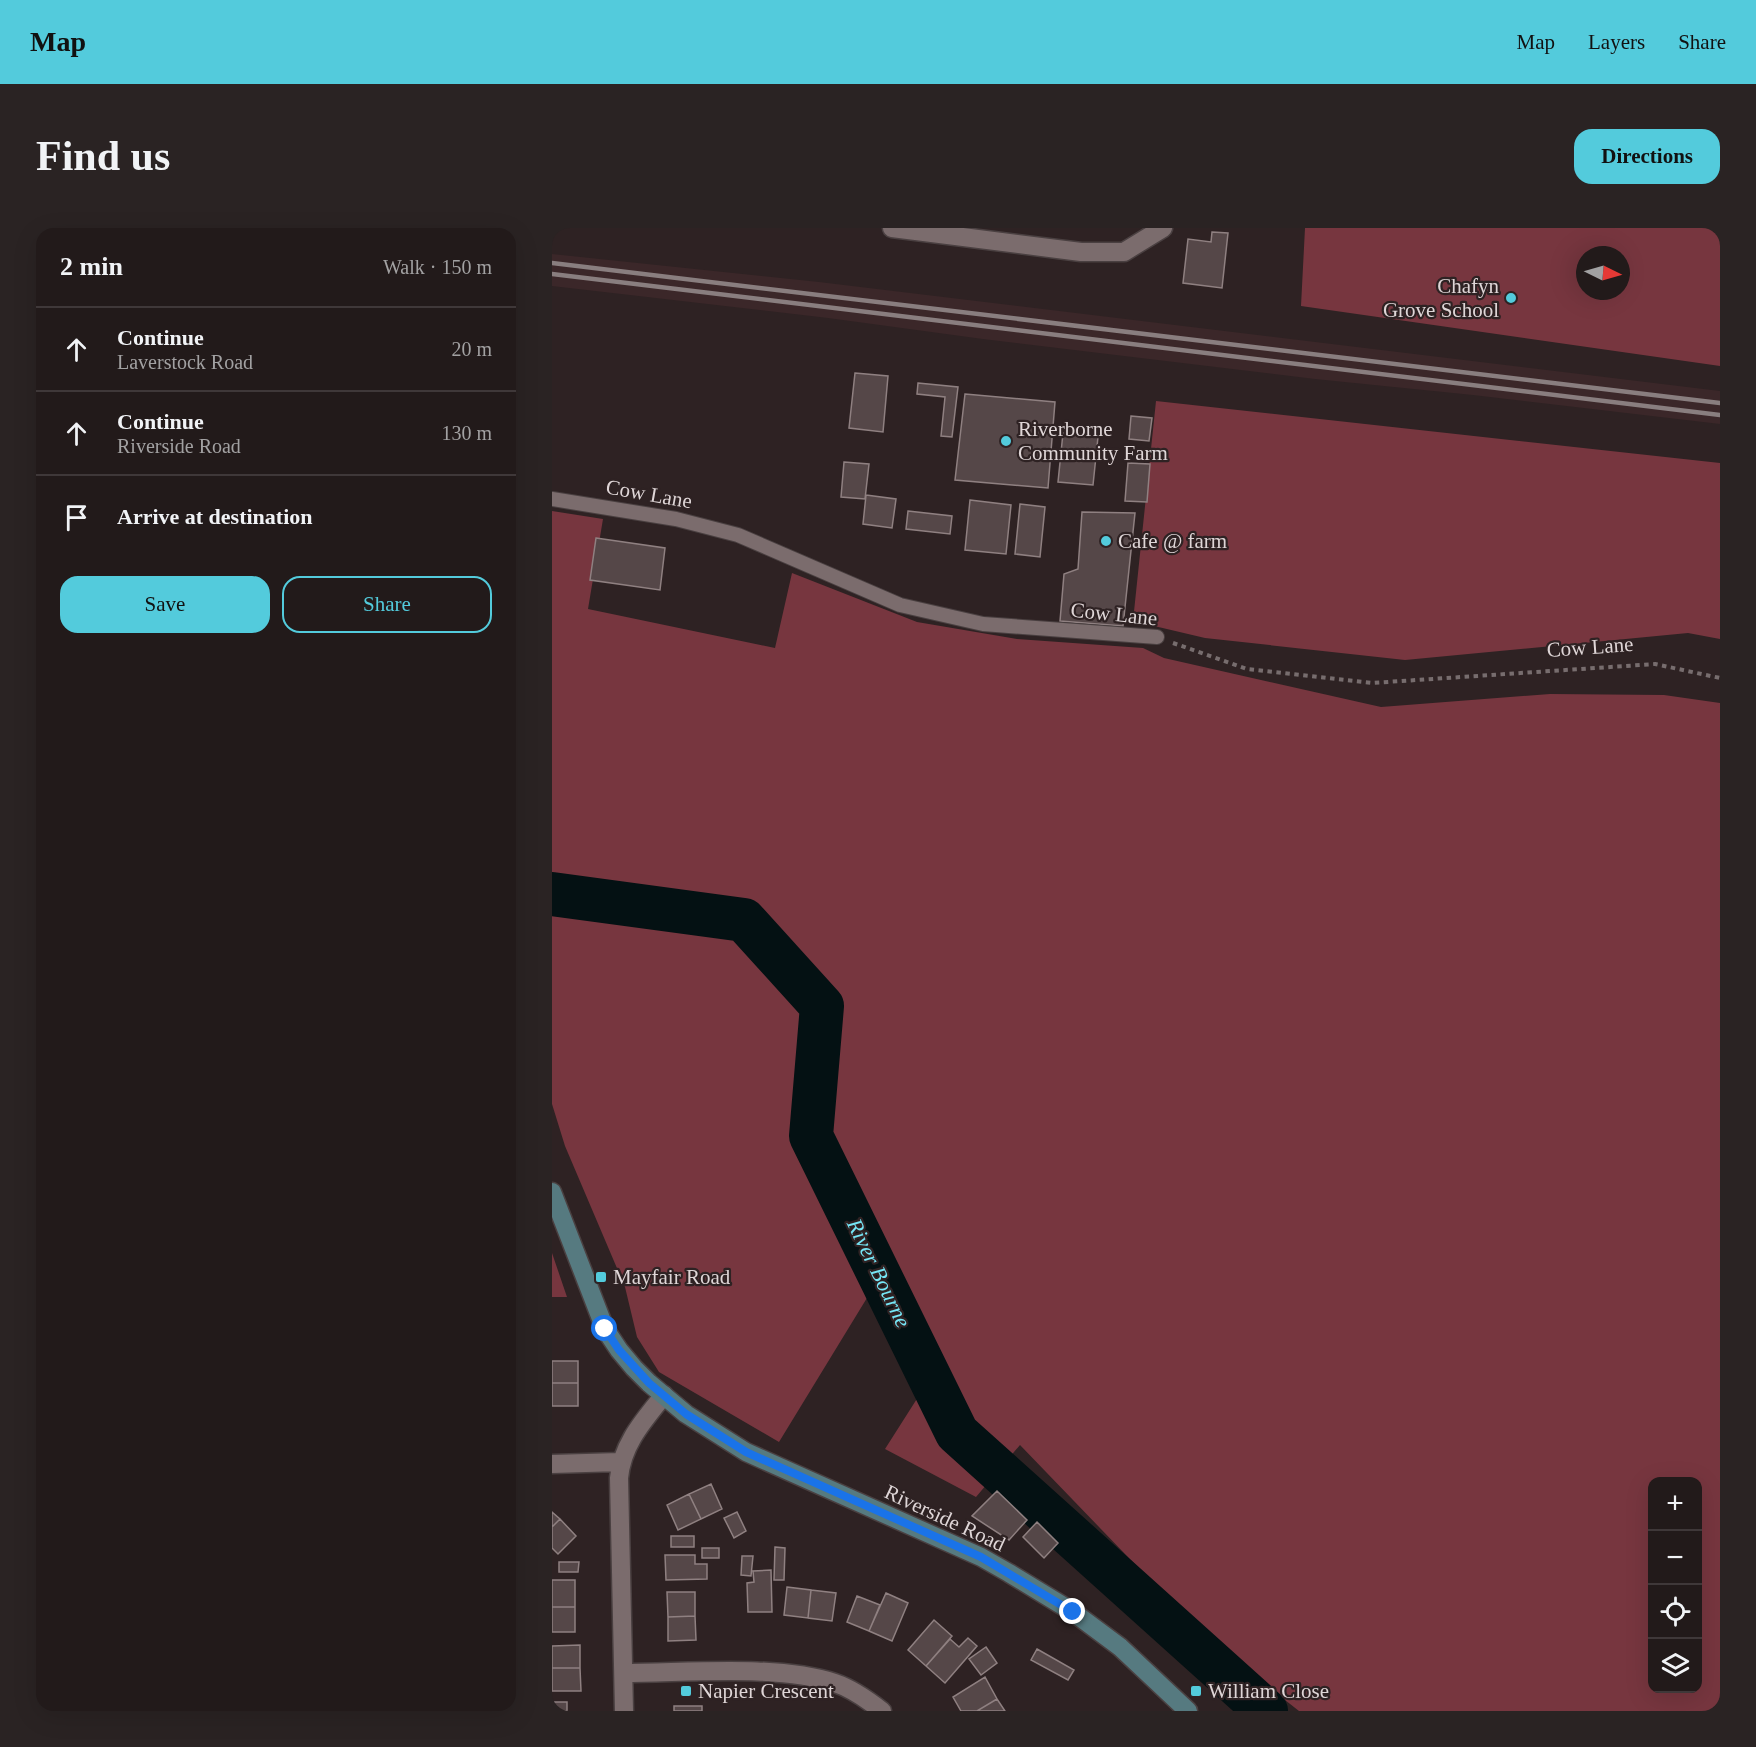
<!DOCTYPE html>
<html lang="en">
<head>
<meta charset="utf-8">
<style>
  :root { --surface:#221a1a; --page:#2a2323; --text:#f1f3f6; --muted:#a2a1a2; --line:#3f3839; --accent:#53cbdc }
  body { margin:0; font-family:Georgia,serif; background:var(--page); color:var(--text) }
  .controls { position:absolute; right:18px; bottom:18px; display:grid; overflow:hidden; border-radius:12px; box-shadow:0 6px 24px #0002 }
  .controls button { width:54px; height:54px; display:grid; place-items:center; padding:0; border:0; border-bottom:2px solid var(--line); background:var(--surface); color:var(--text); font:30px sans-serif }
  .compass { position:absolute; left:1024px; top:18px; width:54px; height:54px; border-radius:50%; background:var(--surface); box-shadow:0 6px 24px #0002; rotate:95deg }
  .stop { position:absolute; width:18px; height:18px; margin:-14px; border:4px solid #1a73e8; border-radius:50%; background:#fff }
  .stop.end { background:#1a73e8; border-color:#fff; box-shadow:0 2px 6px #0008 }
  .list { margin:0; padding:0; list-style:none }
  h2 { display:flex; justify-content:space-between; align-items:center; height:78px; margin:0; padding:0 24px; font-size:26px }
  h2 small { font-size:20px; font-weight:400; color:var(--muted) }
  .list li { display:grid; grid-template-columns:39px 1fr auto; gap:18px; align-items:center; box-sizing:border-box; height:84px; padding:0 24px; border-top:2px solid var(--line) }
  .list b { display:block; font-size:22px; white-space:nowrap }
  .list p { margin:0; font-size:20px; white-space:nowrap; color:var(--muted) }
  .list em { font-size:20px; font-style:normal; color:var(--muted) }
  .actions { display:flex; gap:12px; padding:18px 24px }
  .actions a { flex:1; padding:14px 0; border:2px solid var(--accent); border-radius:18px; text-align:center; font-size:21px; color:var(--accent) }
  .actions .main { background:var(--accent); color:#111 }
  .icon { flex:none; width:33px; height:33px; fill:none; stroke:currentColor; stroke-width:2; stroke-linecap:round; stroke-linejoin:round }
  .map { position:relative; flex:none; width:1168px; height:1483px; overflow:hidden; border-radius:18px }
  header { display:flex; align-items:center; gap:36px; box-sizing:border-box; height:84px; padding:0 30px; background:var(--accent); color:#111 }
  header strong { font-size:28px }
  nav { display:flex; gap:33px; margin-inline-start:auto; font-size:21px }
  .intro { display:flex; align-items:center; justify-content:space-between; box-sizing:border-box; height:144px; padding:0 36px }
  h1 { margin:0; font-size:42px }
  .button { padding:15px 27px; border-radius:18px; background:var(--accent); color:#111; font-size:21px; font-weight:700 }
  main { display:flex; gap:36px; padding:0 36px }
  aside { flex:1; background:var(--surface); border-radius:18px; box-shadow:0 6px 24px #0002 }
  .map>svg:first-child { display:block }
  .built { fill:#3b2729 }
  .green { fill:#77363f; fill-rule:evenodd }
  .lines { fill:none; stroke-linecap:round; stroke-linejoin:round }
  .river { stroke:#041113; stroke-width:44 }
  .building { fill:#554748; stroke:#8f8081; stroke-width:1.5 }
  .lane-casing { stroke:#4a4041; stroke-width:16 }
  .street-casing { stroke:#4a4041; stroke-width:21 }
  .secondary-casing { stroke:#4a4041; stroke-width:21 }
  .path { stroke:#776d6e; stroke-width:4; stroke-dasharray:4.5 4.5; stroke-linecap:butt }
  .lane { stroke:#7b6c6d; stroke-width:14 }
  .street { stroke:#7b6c6d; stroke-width:18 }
  .secondary { stroke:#567a80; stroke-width:18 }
  .rail { stroke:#897e7f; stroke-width:4.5 }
  .route { stroke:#1a73e8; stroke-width:8 }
  .poi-dot { fill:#53cbdc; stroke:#2e2223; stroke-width:2 }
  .labels { text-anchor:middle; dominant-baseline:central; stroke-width:4.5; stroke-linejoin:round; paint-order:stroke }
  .poi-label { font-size:21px; fill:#dfd6d7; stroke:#2e2223; text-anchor:start }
  .street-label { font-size:21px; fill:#dfd6d7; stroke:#2e2223 }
  .water-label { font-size:22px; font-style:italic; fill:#76e6f6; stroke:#2e2223 }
</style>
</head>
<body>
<header>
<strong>Map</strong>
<nav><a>Map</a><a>Layers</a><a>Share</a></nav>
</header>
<div class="intro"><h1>Find us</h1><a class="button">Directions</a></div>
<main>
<aside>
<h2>2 min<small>Walk · 150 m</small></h2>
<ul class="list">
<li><svg class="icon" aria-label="ahead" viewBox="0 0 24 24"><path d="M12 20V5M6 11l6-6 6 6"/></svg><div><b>Continue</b><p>Laverstock Road</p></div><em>20 m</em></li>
<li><svg class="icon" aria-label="ahead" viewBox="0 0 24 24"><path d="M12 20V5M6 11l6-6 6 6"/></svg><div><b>Continue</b><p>Riverside Road</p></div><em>130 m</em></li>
<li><svg class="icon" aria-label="arrive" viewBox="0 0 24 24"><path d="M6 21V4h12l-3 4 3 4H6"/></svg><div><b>Arrive at destination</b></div></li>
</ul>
<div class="actions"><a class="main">Save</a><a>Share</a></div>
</aside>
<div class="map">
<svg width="1168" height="1483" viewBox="0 0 1168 1483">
  <rect width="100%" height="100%" fill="#2e2223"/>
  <!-- built -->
  <path class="built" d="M0,26l267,28 901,109v33l-247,-29 -158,-16 -332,-40 -155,-21 -276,-32z"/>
  <!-- green -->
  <path class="green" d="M753,0h415v138l-419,-60zM1033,27h36v36h-36z
    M604,173l564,62v176l-32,-6 -283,27 -200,-22 -72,-17z
    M0,283l51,8 -15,90 187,39 17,-75 125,49 100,17 126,9 21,10 217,49 169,-13 114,1 56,8v1008h-421l-94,-74 -185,-192 -44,52 -91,-48 35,-55 -50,-101 -91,149 -120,-70 -22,-35 -12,-50 -60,-141 -13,-42zM1100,1254h46v206h-46z
    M0,1025l15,44h-15z"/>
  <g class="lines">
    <!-- river -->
    <path class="river" d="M0,666l192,26 78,86 -11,130 146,297 309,278"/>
  </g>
  <!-- building -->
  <path class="building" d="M660,4l16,1 -6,55 -39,-5 5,-44 23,3z
    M303,145l33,3 -5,56 -34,-4z
    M366,155l40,4 -6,50 -11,-1 4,-39 -28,-3z
    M413,166l90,8 -7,86 -93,-8z
    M579,188l21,2 -3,23 -20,-2z
    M511,205l35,4 -5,48 -35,-3z
    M292,234l25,2 -4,35 -24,-2z
    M576,235l22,1 -3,38 -22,-1z
    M314,267l30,4 -4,29 -29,-4z
    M418,272l41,5 -5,49 -41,-4z
    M468,276l25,3 -5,50 -25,-3z
    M356,283l44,5 -2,18 -44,-5z
    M530,284l53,1 -12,113 -63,-5 4,-47 14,-5z
    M44,310l69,10 -5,42 -70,-10z
    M0,1133h26v22h-26z
    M0,1155h26v23h-26z
    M159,1256l11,25 -21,10 -12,-25z
    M445,1263l30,29 -18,20 -37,-24z
    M137,1266l12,25 -23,11 -11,-25z
    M0,1284l8,7 -8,8z
    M185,1284l9,19 -12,7 -10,-20z
    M8,1291l16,17 -18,18 -6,-6v-21z
    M485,1294l21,21 -14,15 -21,-21z
    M119,1308h23v11h-23z
    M223,1319l10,1 -1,32h-10z
    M150,1320h17v10h-17z
    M113,1327h30v9h12v15l-41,1z
    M190,1328h11l-2,20 -10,-1z
    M7,1334h20l-1,10h-19z
    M219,1342l1,42h-24l-1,-29 7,-1 -1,-11z
    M0,1352h23v27h-23z
    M235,1359l24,3 -3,28 -24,-3z
    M259,1362l25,3 -4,28 -24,-3z
    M115,1364h28v24l-27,1z
    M334,1365l22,10 -16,38 -23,-10z
    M305,1368l23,9 -11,26 -22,-9z
    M0,1379h23v25h-23z
    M143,1388l1,24 -28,1v-24z
    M382,1392l18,16 -26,30 -18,-16z
    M416,1410l9,8 -32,37 -19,-17 24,-27 9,8z
    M28,1417v23h-28v-22z
    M434,1419l11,16 -16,12 -12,-16z
    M485,1421l37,21 -6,10 -37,-20z
    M0,1440h28l1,23h-29z
    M433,1449l12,22 -20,12h-16l-8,-14z
    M445,1471l8,12h-28z
    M0,1474h15v9h-15z
    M122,1478h28v5h-28z"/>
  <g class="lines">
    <!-- lane casing -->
    <g class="lane-casing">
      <path id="lane" d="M0,271l124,20 62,16 162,70 83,19 174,13"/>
    </g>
    <!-- street casing -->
    <g class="street-casing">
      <path id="street" d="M340,0l189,24h43l39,-24
        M0,1236l68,-2
        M72,1445c63,0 152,-9 211,10 18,6 33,17 47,28
        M72,1483l-5,-233c3,-34 25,-58 45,-83"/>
    </g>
    <!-- secondary casing -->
    <g class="secondary-casing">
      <path id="secondary" d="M0,964l53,137 14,21 15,18 15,15 37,31 60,38 197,88 38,17 28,16 64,39 47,35 68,64"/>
    </g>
    <!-- path -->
    <path class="path" d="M621,415l74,26 125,14 283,-19 65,14"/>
    <!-- lane -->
    <use href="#lane" class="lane"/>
    <!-- street -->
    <use href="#street" class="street"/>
    <!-- secondary -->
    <use href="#secondary" class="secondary"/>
    <!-- rail -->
    <path class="rail" d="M0,35l1168,140
      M0,46l1168,141"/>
  </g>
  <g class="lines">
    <!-- route -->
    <path class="route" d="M53,1101l14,21 30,33 37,31 60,38 235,105 92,55"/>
  </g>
  <!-- markers -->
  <g class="poi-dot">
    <circle cx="959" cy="70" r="6"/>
    <circle cx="454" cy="213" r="6"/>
    <circle cx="554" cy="313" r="6"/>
    <rect x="43" y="1043" width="12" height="12" rx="3"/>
    <rect x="128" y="1457" width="12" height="12" rx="3"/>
    <rect x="638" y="1457" width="12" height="12" rx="3"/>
  </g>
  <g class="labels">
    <!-- poi labels -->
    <g class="poi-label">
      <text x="947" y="58" text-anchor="end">Chafyn<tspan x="947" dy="24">Grove School</tspan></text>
      <text x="466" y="201">Riverborne<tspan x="466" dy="24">Community Farm</tspan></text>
      <text x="566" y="313">Cafe @ farm</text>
      <text x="61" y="1049">Mayfair Road</text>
      <text x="146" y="1463">Napier Crescent</text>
      <text x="656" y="1463">William Close</text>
    </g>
    <!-- street labels -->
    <g class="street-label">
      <text transform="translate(97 266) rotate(10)">Cow Lane</text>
      <text transform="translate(562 386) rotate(6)">Cow Lane</text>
      <text transform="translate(1038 419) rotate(-4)">Cow Lane</text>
      <text transform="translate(393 1290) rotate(25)">Riverside Road</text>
    </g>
    <!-- water labels -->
    <g class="water-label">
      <text transform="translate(327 1045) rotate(64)">River Bourne</text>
    </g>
  </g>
</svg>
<div class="controls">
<button>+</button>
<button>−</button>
<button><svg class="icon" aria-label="locate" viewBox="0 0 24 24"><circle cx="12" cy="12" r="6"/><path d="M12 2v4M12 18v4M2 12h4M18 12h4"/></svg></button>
<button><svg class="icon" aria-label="layers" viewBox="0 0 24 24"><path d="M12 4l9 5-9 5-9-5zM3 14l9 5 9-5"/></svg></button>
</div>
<svg class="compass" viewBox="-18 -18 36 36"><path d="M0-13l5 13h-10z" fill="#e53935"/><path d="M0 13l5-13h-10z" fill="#a2a1a2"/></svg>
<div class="stop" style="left:53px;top:1101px"></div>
<div class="stop end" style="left:521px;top:1384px"></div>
</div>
</main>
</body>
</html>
